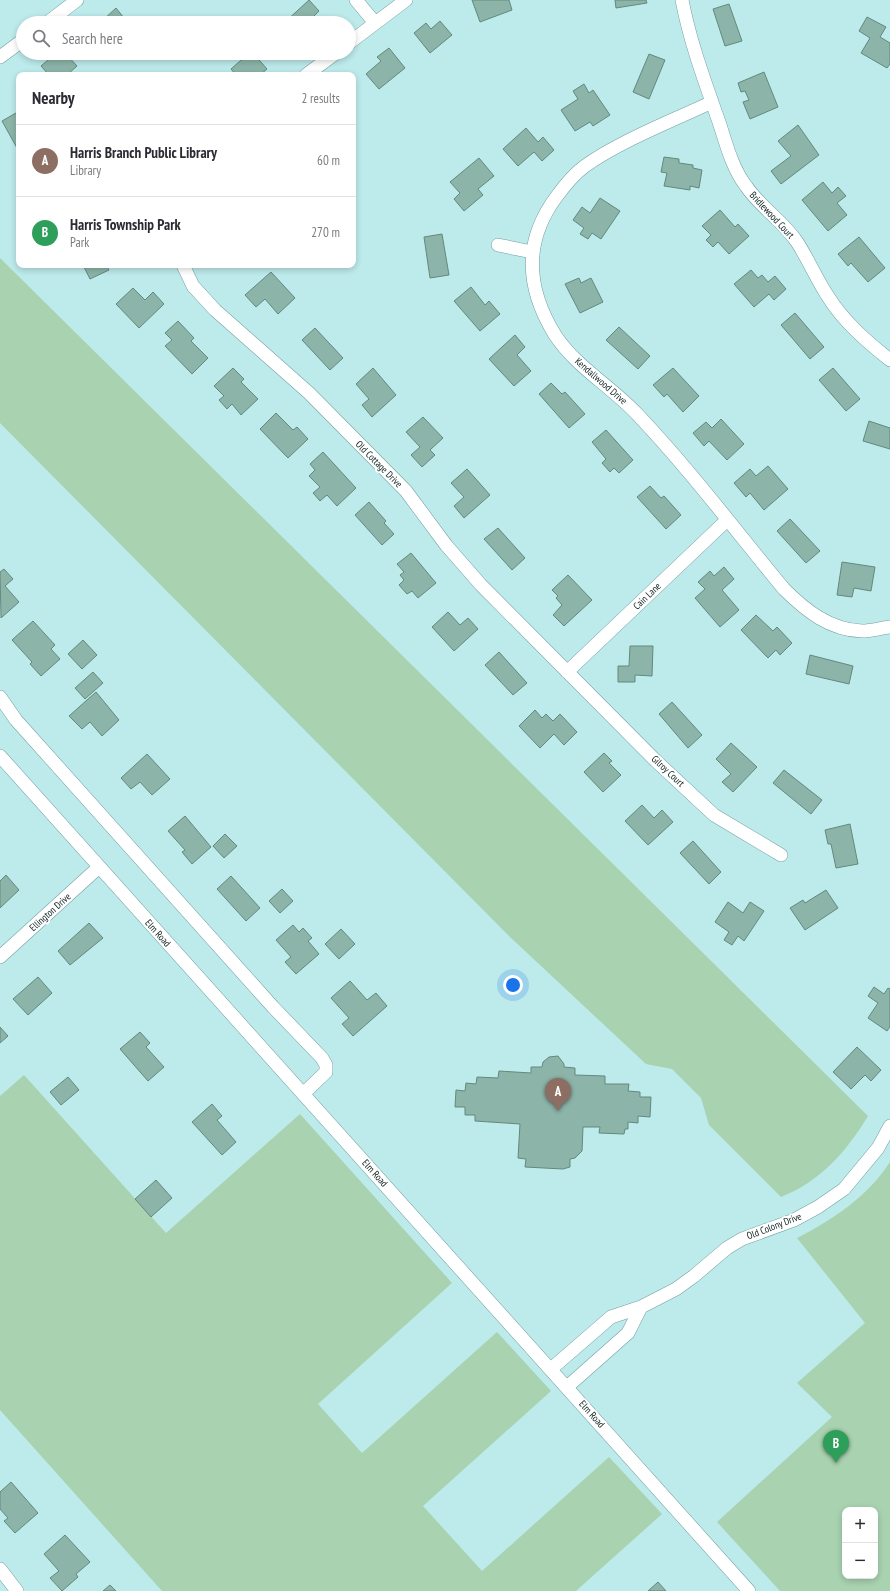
<!DOCTYPE html>
<html lang="en">
<head>
<meta charset="utf-8">
<style>
  :root { --surface:#fff; --page:#f2f2f3; --text:#2b2b33; --muted:#7c7c81; --line:#e1e1e2; --accent:#7c3aed }
  body { margin:0; font-family:"PT Sans Narrow",sans-serif; background:var(--page); color:var(--text) }
  .controls { position:absolute; right:12px; bottom:12px; display:grid; overflow:hidden; border-radius:8px; box-shadow:0 2px 6px #0003 }
  .controls button { width:36px; height:36px; display:grid; place-items:center; padding:0; border:0; border-bottom:1px solid var(--line); background:var(--surface); color:var(--text); font:20px sans-serif }
  .you { position:absolute; left:513px; top:985px; width:14px; height:14px; margin:-10px; border:3px solid #fff; border-radius:50%; background:#1a73e8; box-shadow:0 0 0 6px #1a73e833 }
  .badge { display:grid; place-items:center; width:26px; height:26px; border-radius:50%; background:var(--accent); color:#fff; font-size:13px; font-weight:700 }
  .pin { position:absolute; translate:-50% -33px; filter:drop-shadow(0 1px 2px #0008) }
  .pin::after { content:''; position:absolute; top:21px; width:14px; height:12px; background:inherit; clip-path:polygon(0 0,100% 0,50% 100%) }
  .list { margin:0; padding:0; list-style:none }
  h2 { display:flex; justify-content:space-between; align-items:center; height:52px; margin:0; padding:0 16px; font-size:17px }
  h2 small { font-size:13px; font-weight:400; color:var(--muted) }
  .list li { display:grid; grid-template-columns:26px 1fr auto; gap:12px; align-items:center; box-sizing:border-box; height:72px; padding:0 16px; border-top:1px solid var(--line) }
  .list b { display:block; font-size:15px; white-space:nowrap }
  .list p { margin:0; font-size:13px; white-space:nowrap; color:var(--muted) }
  .list em { font-size:13px; font-style:normal; color:var(--muted) }
  .icon { flex:none; width:22px; height:22px; fill:none; stroke:currentColor; stroke-width:2; stroke-linecap:round; stroke-linejoin:round }
  .map { position:relative; flex:none; width:890px; height:1591px; overflow:hidden }
  .search { position:absolute; background:var(--surface); box-shadow:0 2px 6px #0003; left:16px; top:16px; width:340px; height:44px; display:flex; align-items:center; gap:10px; box-sizing:border-box; padding:0 14px; border-radius:22px; color:var(--muted); font-size:15px }
  .panel { position:absolute; background:var(--surface); box-shadow:0 2px 6px #0003; left:16px; top:72px; width:340px; height:196px; border-radius:8px }
  .map>svg:first-child { display:block }
  .green { fill:#a8d2b0; fill-rule:evenodd }
  .building { fill:#8cb4a8; stroke:#62897d }
  .lines { fill:none; stroke-linecap:round; stroke-linejoin:round }
  .minor-casing { stroke:#749fa0; stroke-width:14 }
  .minor { stroke:#fff; stroke-width:13 }
  .labels { text-anchor:middle; dominant-baseline:central; stroke-width:4; stroke-linejoin:round; paint-order:stroke }
  .street-label { font-size:10px; fill:#0e2020; stroke:#fff }
</style>
</head>
<body>
<div class="map">
<svg width="890" height="1591" viewBox="0 0 890 1591">
  <rect width="100%" height="100%" fill="#bdeaeb"/>
  <!-- green -->
  <path class="green" d="M0,258l868,858c-22,36 -47,65 -87,81l-72,-72 -8,-27 -29,-29 -26,-5 -136,-127 -510,-514z
    M24,1075l142,158 134,-119 152,169 -134,121 44,49 135,-121 54,59 -128,115 59,65 127,-114 53,57 -86,77h-414l-162,-181v-314z
    M890,1162v429h-110l-63,-69 115,-105 -35,-34 68,-60 -68,-85c37,-19 70,-41 93,-76zM845,1510h30v66h-30z"/>
  <!-- building -->
  <path class="building" d="M309,0l10,11 -12,12h-23z
    M472,0h37l3,10 -32,12z
    M615,0h31l1,3 -31,5z
    M729,4l13,37 -17,5 -12,-37z
    M116,8l12,15h-34l7,-6 2,3z
    M867,17l19,10 -6,10 10,6v21l-3,4 -26,-15 9,-15 -11,-7z
    M440,21l12,14 -22,18 -16,-20 12,-10 5,6z
    M389,48l16,20 -26,21 -13,-15 15,-13 -4,-4z
    M56,53h9l12,13 -10,9h-18l-8,-9z
    M249,53h4l14,16 -7,6h-24l-5,-6z
    M649,54l16,6 -16,39 -16,-7z
    M764,72l14,35 -28,12 -7,-17 6,-2 -4,-9 -4,1 -3,-9z
    M584,84l5,9 4,-3 17,25 -17,11 -3,-4 -15,9 -14,-21 17,-11 -5,-8z
    M16,113l3,5v29l-2,1 -15,-27z
    M798,125l21,30 -38,29 -10,-13 20,-15 -13,-15z
    M526,128l12,14 5,-5 11,13 -12,11 -8,-9 -16,14 -15,-17z
    M664,157l15,2v4l14,2v3l9,2 -3,18 -9,-2v4l-26,-4 3,-13 -6,-1z
    M479,158l15,18 -16,13 5,6 -19,16 -10,-12 6,-6 -10,-11z
    M823,182l9,11 6,-6 8,9 -9,7 10,12 -19,16 -26,-31z
    M600,198l20,13 -19,28 -9,-6 -4,6 -8,-5 4,-6 -11,-8 9,-13 8,6z
    M720,210l15,17 3,-3 11,12 -20,18 -11,-12 -5,5 -7,-7 5,-5 -9,-9z
    M442,234l7,41 -19,3 -6,-41z
    M859,237l26,31 -17,14 -17,-19 -3,3 -10,-12z
    M83,265h23l3,5 -19,9z
    M751,270l7,8 4,-3 6,7 7,-6 11,13 -12,11 -5,-6 -15,13 -20,-23z
    M271,272l24,26 -17,16 -13,-15 -9,8 -11,-12z
    M579,278l2,5 10,-5 12,24 -23,11 -15,-29z
    M471,287l14,18 4,-4 11,13 -20,17 -26,-30z
    M133,288l12,12 8,-8 11,12 -25,24 -23,-24z
    M795,313l29,34 -14,12 -29,-34z
    M178,321l16,17 -3,3 17,17 -16,16 -27,-28 7,-6 -7,-7z
    M619,327l31,29 -12,13 -32,-29z
    M315,328l28,30 -13,12 -28,-30z
    M515,335l10,12 -8,8 14,16 -17,15 -25,-27z
    M233,368l11,11 -3,3 17,17 -17,16 -9,-11 -5,5 -8,-9 5,-4 -10,-10z
    M373,368l23,27 -24,22 -10,-12 7,-6 -13,-15z
    M673,368l26,28 -16,16 -16,-18 -3,3 -11,-12z
    M833,368l27,31 -14,12 -27,-31z
    M551,383l11,11 3,-2 20,22 -16,14 -30,-34z
    M276,413l17,17 4,-3 11,12 -20,19 -28,-29z
    M423,417l20,21 -13,12 5,5 -13,12 -11,-12 9,-8 -14,-15z
    M721,419l23,25 -17,16 -18,-19 -5,5 -11,-13 13,-11 6,6z
    M869,421l21,7v21l-27,-8z
    M606,430l27,30 -14,13 -5,-5 -4,4 -8,-9 4,-4 -14,-17z
    M323,452l33,36 -19,18 -10,-11 -7,6 -7,-8 7,-6 -11,-11 6,-6 -5,-6z
    M768,466l20,23 -24,21 -14,-17 -4,4 -12,-14 16,-14 6,7z
    M467,469l23,26 -26,23 -10,-12 10,-9 -13,-14z
    M650,486l11,12 3,-2 17,19 -15,14 -29,-32z
    M369,502l17,19 -2,2 10,11 -12,11 -27,-30z
    M790,519l30,32 -14,12 -29,-32z
    M498,528l27,30 -13,12 -28,-31z
    M411,553l25,30 -18,15 -6,-7 -5,3 -8,-9 5,-5 -4,-5 4,-3 -7,-8z
    M842,562l33,5 -4,24 -17,-3 -2,9 -15,-2z
    M724,567l10,12 -12,11 17,20 -19,17 -25,-29 10,-9 -7,-7 12,-11 4,5z
    M4,569l9,10 -8,7 14,16 -18,16 -1,-46z
    M568,575l24,25 -28,26 -11,-11 9,-10 -6,-7 2,-2 -6,-6z
    M448,612l12,13 8,-7 10,11 -24,22 -22,-24z
    M756,615l17,16 4,-4 15,16 -12,12 -4,-5 -8,8 -27,-28z
    M33,621l22,24 -4,4 9,10 -19,17 -11,-12 2,-2 -20,-22z
    M83,640l14,15 -15,14 -14,-15z
    M630,646h23l-1,30 -17,-1v7h-17v-16h11z
    M499,652l28,31 -14,12 -28,-30z
    M810,655l43,11 -4,18 -43,-10z
    M93,672l10,11 -18,16 -10,-11z
    M96,692l23,28 -17,16 -12,-14 -8,7 -13,-13z
    M672,702l30,33 -14,13 -29,-34z
    M535,710l7,8 4,-4 7,7 7,-7 17,18 -13,13 -10,-11 -14,14 -21,-22z
    M731,743l26,24 -24,25 -11,-10 9,-8 -15,-15z
    M604,753l8,8 -3,2 12,12 -18,17 -19,-20z
    M147,754l23,25 -18,16 -12,-13 -9,7 -10,-11z
    M784,770l38,30 -11,14 -38,-31z
    M642,805l12,13 8,-8 11,12 -25,23 -23,-24z
    M185,816l26,31 -19,17 -10,-12 3,-2 -17,-19z
    M850,824l8,40 -22,4 -5,-24h-3l-3,-14z
    M225,834l12,12 -13,12 -11,-12z
    M693,841l28,31 -12,12 -29,-31z
    M6,875l13,15 -19,18v-27z
    M231,876l29,32 -14,13 -29,-32z
    M282,889l11,12 -13,12 -11,-12z
    M826,890l12,18 -33,22 -15,-22 13,-8 2,3z
    M728,902l15,11 7,-11 14,9 -20,30 -6,-5 -6,9 -8,-5 5,-8 -14,-10z
    M89,923l14,15 -33,27 -12,-14z
    M293,925l6,7 4,-4 9,10 -4,3 11,13 -23,20 -11,-12 6,-5 -15,-17z
    M341,929l14,15 -16,15 -14,-15z
    M38,977l14,16 -24,22 -15,-16z
    M350,981l17,19 9,-7 11,13 -34,30 -11,-12 7,-6 -18,-20z
    M874,987l10,7 4,-6 2,1v38l-3,4 -19,-13 10,-15 -10,-7z
    M0,1027l8,9 -8,7z
    M140,1032l10,11 -4,4 18,20 -16,14 -28,-32z
    M857,1047l24,23 -10,11 -6,-6 -14,14 -18,-17z
    M558,1056l6,8v3l11,1v7l30,1v8h24l-1,7 12,1v5h11l-1,20 -12,-1v7l-10,-1v7h-3l-1,5 -25,-1 1,-6h-17l-1,24 -7,7 -5,1v8l-7,2 -38,-2 1,-8 -8,-1 2,-34 -45,-3v-6h-10v-8h-10l1,-17 9,1 1,-8 10,1 1,-7 21,1 1,-7 32,2v-6h11l1,-5 6,-5z
    M68,1077l11,13 -18,15 -11,-13z
    M212,1104l10,12 -5,4 19,22 -14,13 -30,-33z
    M156,1180l16,18 -21,19 -16,-18z
    M11,1482l27,31 -23,20 -11,-12 4,-3 -8,-9v-17z
    M65,1535l25,27 -14,12 2,3 -16,14 -12,-13 9,-7 -15,-17z
    M658,1582l8,9h-18z
    M110,1585l6,6h-13z"/>
  <g class="lines">
    <!-- minor casing -->
    <g class="minor-casing">
      <path id="minor" d="M356,0l19,23
        M682,0c8,42 23,82 37,122 7,21 13,46 27,64 14,21 37,35 51,56 11,17 19,36 30,53 16,26 39,46 63,65
        M47,23l30,-23
        M349,43l57,-43
        M0,57l23,-17
        M306,75l30,-22
        M712,102c-40,19 -92,39 -127,64 -11,8 -20,19 -28,30 -34,45 -31,92 -2,139 21,32 57,52 83,80 52,55 98,116 146,174 22,22 46,41 78,42 9,0 19,-3 28,-4
        M498,245l34,7
        M183,265l10,21 22,24 94,83 97,98 40,54 35,40 175,176 58,54 67,40
        M567,672l160,-152
        M0,697l16,23 257,287 49,51 4,7v7l-23,22
        M0,756l749,835
        M0,957l99,-90
        M551,1369l60,-52 30,-10 35,-18 18,-13 33,-28 15,-9 52,-19 24,-13 26,-18 34,-41 12,-22
        M567,1387l61,-54 13,-26
        M0,1569l17,22"/>
    </g>
    <!-- minor -->
    <use href="#minor" class="minor"/>
  </g>
  <g class="labels">
    <!-- street labels -->
    <g class="street-label">
      <text transform="translate(772 215) rotate(47)">Bridlewood Court</text>
      <text transform="translate(601 381) rotate(41)">Kendallwood Drive</text>
      <text transform="translate(379 464) rotate(45)">Old Cottage Drive</text>
      <text transform="translate(647 596) rotate(-44)">Cain Lane</text>
      <text transform="translate(668 771) rotate(43)">Gilroy Court</text>
      <text transform="translate(50 912) rotate(-42)">Ellington Drive</text>
      <text transform="translate(158 933) rotate(48)">Elm Road</text>
      <text transform="translate(375 1173) rotate(48)">Elm Road</text>
      <text transform="translate(774 1226) rotate(-21)">Old Colony Drive</text>
      <text transform="translate(592 1414) rotate(48)">Elm Road</text>
    </g>
  </g>
</svg>
<div class="controls">
<button>+</button>
<button>−</button>
</div>
<div class="you"></div>
<div class="pin badge" style="left:558px;top:1111px;background:#8d6e63">A</div>
<div class="pin badge" style="left:836px;top:1463px;background:#2e9e5b">B</div>
<div class="search"><svg class="icon" aria-label="search" viewBox="0 0 24 24"><circle cx="10" cy="10" r="6"/><path d="M15 15l6 6"/></svg>Search here</div>
<section class="panel">
<h2>Nearby<small>2 results</small></h2>
<ul class="list">
<li><span class="badge" style="background:#8d6e63">A</span><div><b>Harris Branch Public Library</b><p>Library</p></div><em>60 m</em></li>
<li><span class="badge" style="background:#2e9e5b">B</span><div><b>Harris Township Park</b><p>Park</p></div><em>270 m</em></li>
</ul>
</section>
</div>
</body>
</html>
